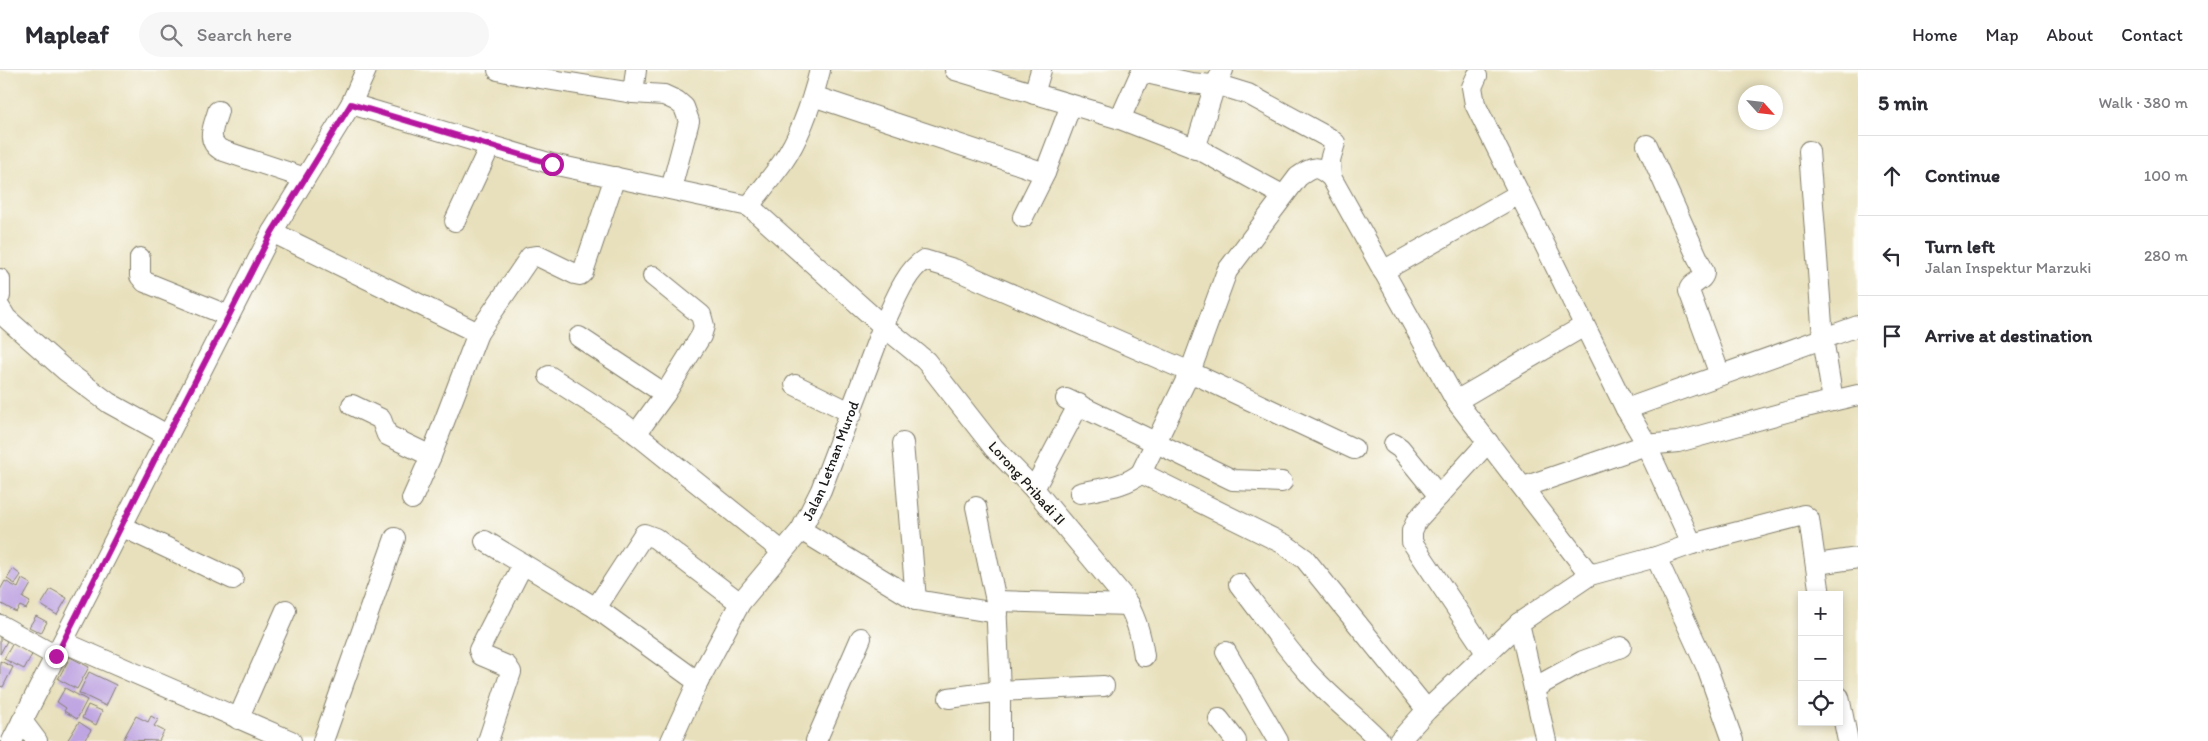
<!DOCTYPE html>
<html lang="en">
<head>
<meta charset="utf-8">
<style>
  :root { --surface:#fff; --page:#f7f7f7; --text:#2b2b33; --muted:#7c7c81; --line:#e1e1e2 }
  body { margin:0; font-family:Itim,sans-serif; background:var(--page); color:var(--text) }
  .controls { position:absolute; right:15px; bottom:15px; display:grid; overflow:hidden; border-radius:0px; box-shadow:0 2px 8px #0003 }
  .controls button { width:45px; height:45px; display:grid; place-items:center; padding:0; border:0; border-bottom:1px solid var(--line); background:var(--surface); color:var(--text); font:25px sans-serif }
  .compass { position:absolute; left:1738px; top:15px; width:45px; height:45px; border-radius:50%; background:var(--surface); box-shadow:0 2px 8px #0003; rotate:117deg }
  .stop { position:absolute; width:15px; height:15px; margin:-11px; border:4px solid #b5179e; border-radius:50%; background:#fff }
  .stop.end { background:#b5179e; border-color:#fff; box-shadow:0 1px 5px #0008 }
  .list { margin:0; padding:0; list-style:none }
  h2 { display:flex; justify-content:space-between; align-items:center; height:65px; margin:0; padding:0 20px; font-size:21px }
  h2 small { font-size:16px; font-weight:400; color:var(--muted) }
  .list li { display:grid; grid-template-columns:32px 1fr auto; gap:15px; align-items:center; box-sizing:border-box; height:80px; padding:0 20px; border-top:1px solid var(--line) }
  .list b { display:block; font-size:19px; white-space:nowrap }
  .list p { margin:0; font-size:16px; white-space:nowrap; color:var(--muted) }
  .list em { font-size:16px; font-style:normal; color:var(--muted) }
  .icon { flex:none; width:28px; height:28px; fill:none; stroke:currentColor; stroke-width:2; stroke-linecap:round; stroke-linejoin:round }
  .map { position:relative; flex:none; width:1858px; height:671px; overflow:hidden }
  header { display:flex; align-items:center; gap:30px; box-sizing:border-box; height:70px; padding:0 25px; background:var(--surface); border-bottom:1px solid var(--line) }
  header strong { font-size:24px }
  nav { display:flex; gap:28px; margin-inline-start:auto; font-size:18px }
  .search { width:350px; height:45px; background:var(--page); display:flex; align-items:center; gap:12px; box-sizing:border-box; padding:0 18px; border-radius:28px; color:var(--muted); font-size:19px }
  main { display:flex }
  aside { flex:1; background:var(--surface) }
  .map>svg:first-child { display:block }
  .building { fill:#bfa5e2 }
  .lines { fill:none; stroke-linecap:round; stroke-linejoin:round }
  .minor-casing { stroke:#827e6c; stroke-width:22 }
  .minor { stroke:#fff; stroke-width:20 }
  .route { stroke:#b5179e; stroke-width:6 }
  .labels { text-anchor:middle; dominant-baseline:central; stroke-width:4; stroke-linejoin:round; paint-order:stroke }
  .street-label { font-size:15px; fill:#1c1c1c; stroke:#fdfcf7 }
</style>
</head>
<body>
<header>
<strong>Mapleaf</strong>
<div class="search"><svg class="icon" aria-label="search" viewBox="0 0 24 24"><circle cx="10" cy="10" r="6"/><path d="M15 15l6 6"/></svg>Search here</div>
<nav><a>Home</a><a>Map</a><a>About</a><a>Contact</a></nav>
</header>
<main>
<div class="map">
<svg width="1858" height="671" viewBox="0 0 1858 671">
  <rect width="100%" height="100%" fill="#fdfcf7"/>
  <filter id="ink" filterUnits="userSpaceOnUse"><feTurbulence type="fractalNoise" baseFrequency=".02" numOctaves="2"/><feDisplacementMap in="SourceGraphic" scale="10" xChannelSelector="R" yChannelSelector="G"/><feConvolveMatrix kernelMatrix="1 2 1 2 8 2 1 2 1" color-interpolation-filters="sRGB"/></filter>
  <filter id="wash" filterUnits="userSpaceOnUse"><feTurbulence type="fractalNoise" baseFrequency=".0096" numOctaves="4" result="noise"/><feDisplacementMap in="SourceGraphic" scale="20" xChannelSelector="R" yChannelSelector="G"/><feGaussianBlur stdDeviation="1.12" result="paint"/><feColorMatrix in="noise" values="0 0 0 0 0 0 0 0 0 0 0 0 0 0 0 0 0 1.4 0 .05"/><feComposite in="paint" operator="in"/></filter>
  <g filter="url(#wash)">
    <rect width="100%" height="100%" fill="#e8e0bc"/>
    <g id="blocks">
      <!-- building -->
      <path class="building" d="M13,499l8,6 -6,9 -8,-5z
        M22,509l9,5 -8,14 7,4 -4,7 -6,-3 -4,6 -16,-9v-13l5,-9 13,7z
        M51,519l16,9 -10,17 -16,-10z
        M36,546l11,6 -6,11 -12,-6z
        M0,567l7,4 -7,13z
        M14,571l20,10 -10,18 -20,-10z
        M70,587l19,10 -12,22 -19,-10z
        M0,591l13,6 -10,20 -3,-1z
        M89,602l27,13 -10,21 -27,-13z
        M65,618l22,12 -10,19 -13,-8 2,-3 -9,-6z
        M88,635l14,6 -6,14 -14,-7z
        M136,646l12,6 3,-6 7,4 -4,6 10,5 -5,10 -36,-1z
        M79,652l12,8 -7,11h-17z"/>
    </g>
  </g>
  <g filter="url(#ink)">
    <use href="#blocks" fill-opacity="0" stroke="#827e6c" stroke-width="1"/>
    <g class="lines">
      <!-- minor casing -->
      <g class="minor-casing">
        <g id="minor">
          <path d="M498,0l23,5 112,18 31,2 13,6 7,6 5,14 -18,68"/>
          <path d="M955,0l165,49 82,32 80,44"/>
          <path d="M1142,2l49,11 31,3 26,8 81,44 6,5 -5,17 1,17"/>
          <path d="M1477,6l-5,11 3,17 151,305 16,27 50,108"/>
          <path d="M633,23l3,-23"/>
          <path d="M1034,24l7,-24"/>
          <path d="M813,26l232,77 26,-68"/>
          <path d="M351,34l201,60 197,42c11,-14 22,-28 33,-43 19,-27 30,-61 38,-93"/>
          <path d="M218,41c-4,15 -13,29 3,39l84,28"/>
          <path d="M1120,49l22,-49"/>
          <path d="M1647,75l57,127c0,10 -14,10 -15,19l31,84"/>
          <path d="M1195,79l20,-64 8,-15"/>
          <path d="M1809,81l14,187 10,63"/>
          <path d="M1023,147l22,-44"/>
          <path d="M455,151l35,-75"/>
          <path d="M272,162l206,101 -47,123 -19,43"/>
          <path d="M140,188v18l5,6 84,34"/>
          <path d="M1383,201l136,-77"/>
          <path d="M0,209v17"/>
          <path d="M0,238l6,10 60,53 43,32 58,32"/>
          <path d="M478,263l52,-76 8,-1 37,18 5,1 3,-3 32,-95"/>
          <path d="M579,267l86,57"/>
          <path d="M549,306l76,49 158,127"/>
          <path d="M795,315l57,28"/>
          <path d="M1066,329l167,81 49,2"/>
          <path d="M1456,331l128,-75"/>
          <path d="M352,335l29,14 6,16 44,21"/>
          <path d="M1626,339l232,-83"/>
          <path d="M636,364l29,-40 36,-58 3,-10 -3,-11 -48,-39"/>
          <path d="M903,373l13,157"/>
          <path d="M1394,374l6,4 39,48"/>
          <path d="M1141,403l143,71 21,15 122,151"/>
          <path d="M1524,417l122,-42 32,-3 119,-33 61,-14"/>
          <path d="M1034,419l45,-85"/>
          <path d="M1080,423c21,-5 45,-6 61,-20l49,-101 37,-101 71,-94c16,-11 18,-12 33,0l125,224 134,174"/>
          <path d="M976,437l20,94 4,90v50"/>
          <path d="M121,456l112,53"/>
          <path d="M801,460l115,70 81,13"/>
          <path d="M485,471l111,67 102,74"/>
          <path d="M1656,487l51,111 26,73"/>
          <path d="M1817,494l41,-6"/>
          <path d="M1239,514c22,29 43,58 66,85 23,27 51,47 75,72"/>
          <path d="M996,531l133,4"/>
          <path d="M596,538l48,-74 11,4 85,65"/>
          <path d="M1519,553l27,118"/>
          <path d="M0,555l56,31"/>
          <path d="M63,572l228,99"/>
          <path d="M1226,582l52,89"/>
          <path d="M1487,584l-75,-112v-11l5,-11 71,-78"/>
          <path d="M1144,586c-3,-22 -9,-42 -21,-60l-89,-107 -40,-41 -68,-87 -43,-35c10,-20 22,-55 41,-66l30,9 236,103 164,77"/>
          <path d="M1534,618l49,-27 38,-14"/>
          <path d="M1839,627l9,44"/>
          <path d="M949,628l51,-7 104,-5"/>
          <path d="M238,649l48,-109"/>
          <path d="M1219,649l17,22"/>
          <path d="M22,651l15,20"/>
          <path d="M12,671l260,-509 79,-128 15,-34"/>
          <path d="M323,671l72,-203"/>
          <path d="M488,671l23,-69 -4,-6 -26,-11 -2,-5 44,-86"/>
          <path id="s1" d="M671,671l27,-59 42,-79 61,-73 20,-40 62,-164 -134,-120"/>
          <path d="M816,671l45,-103"/>
          <path d="M1399,671l28,-31 92,-87 71,-48 66,-18 36,-13 112,-29 5,4 11,76"/>
        </g>
      </g>
      <!-- minor -->
      <use href="#minor" class="minor"/>
    </g>
  </g>
  <g class="lines" filter="url(#ink)">
    <!-- route -->
    <path class="route" d="M56,586l99,-197 117,-227 79,-128 201,60"/>
  </g>
  <g class="labels">
    <!-- street labels -->
    <g class="street-label">
      <text stroke="none"><textPath href="#s1" startOffset="325">Jalan Letnan Murod</textPath></text>
      <text transform="translate(1027 413) rotate(48)">Lorong Pribadi II</text>
    </g>
  </g>
</svg>
<div class="controls">
<button>+</button>
<button>−</button>
<button><svg class="icon" aria-label="locate" viewBox="0 0 24 24"><circle cx="12" cy="12" r="6"/><path d="M12 2v4M12 18v4M2 12h4M18 12h4"/></svg></button>
</div>
<svg class="compass" viewBox="-18 -18 36 36"><path d="M0-13l5 13h-10z" fill="#e53935"/><path d="M0 13l5-13h-10z" fill="#7c7c81"/></svg>
<div class="stop" style="left:552px;top:94px"></div>
<div class="stop end" style="left:56px;top:586px"></div>
</div>
<aside>
<h2>5 min<small>Walk · 380 m</small></h2>
<ul class="list">
<li><svg class="icon" aria-label="ahead" viewBox="0 0 24 24"><path d="M12 20V5M6 11l6-6 6 6"/></svg><div><b>Continue</b></div><em>100 m</em></li>
<li><svg class="icon" aria-label="left" viewBox="0 0 24 24"><path d="M17 20v-9H6M10 6l-5 5 5 5"/></svg><div><b>Turn left</b><p>Jalan Inspektur Marzuki</p></div><em>280 m</em></li>
<li><svg class="icon" aria-label="arrive" viewBox="0 0 24 24"><path d="M6 21V4h12l-3 4 3 4H6"/></svg><div><b>Arrive at destination</b></div></li>
</ul>
</aside>
</main>
</body>
</html>
